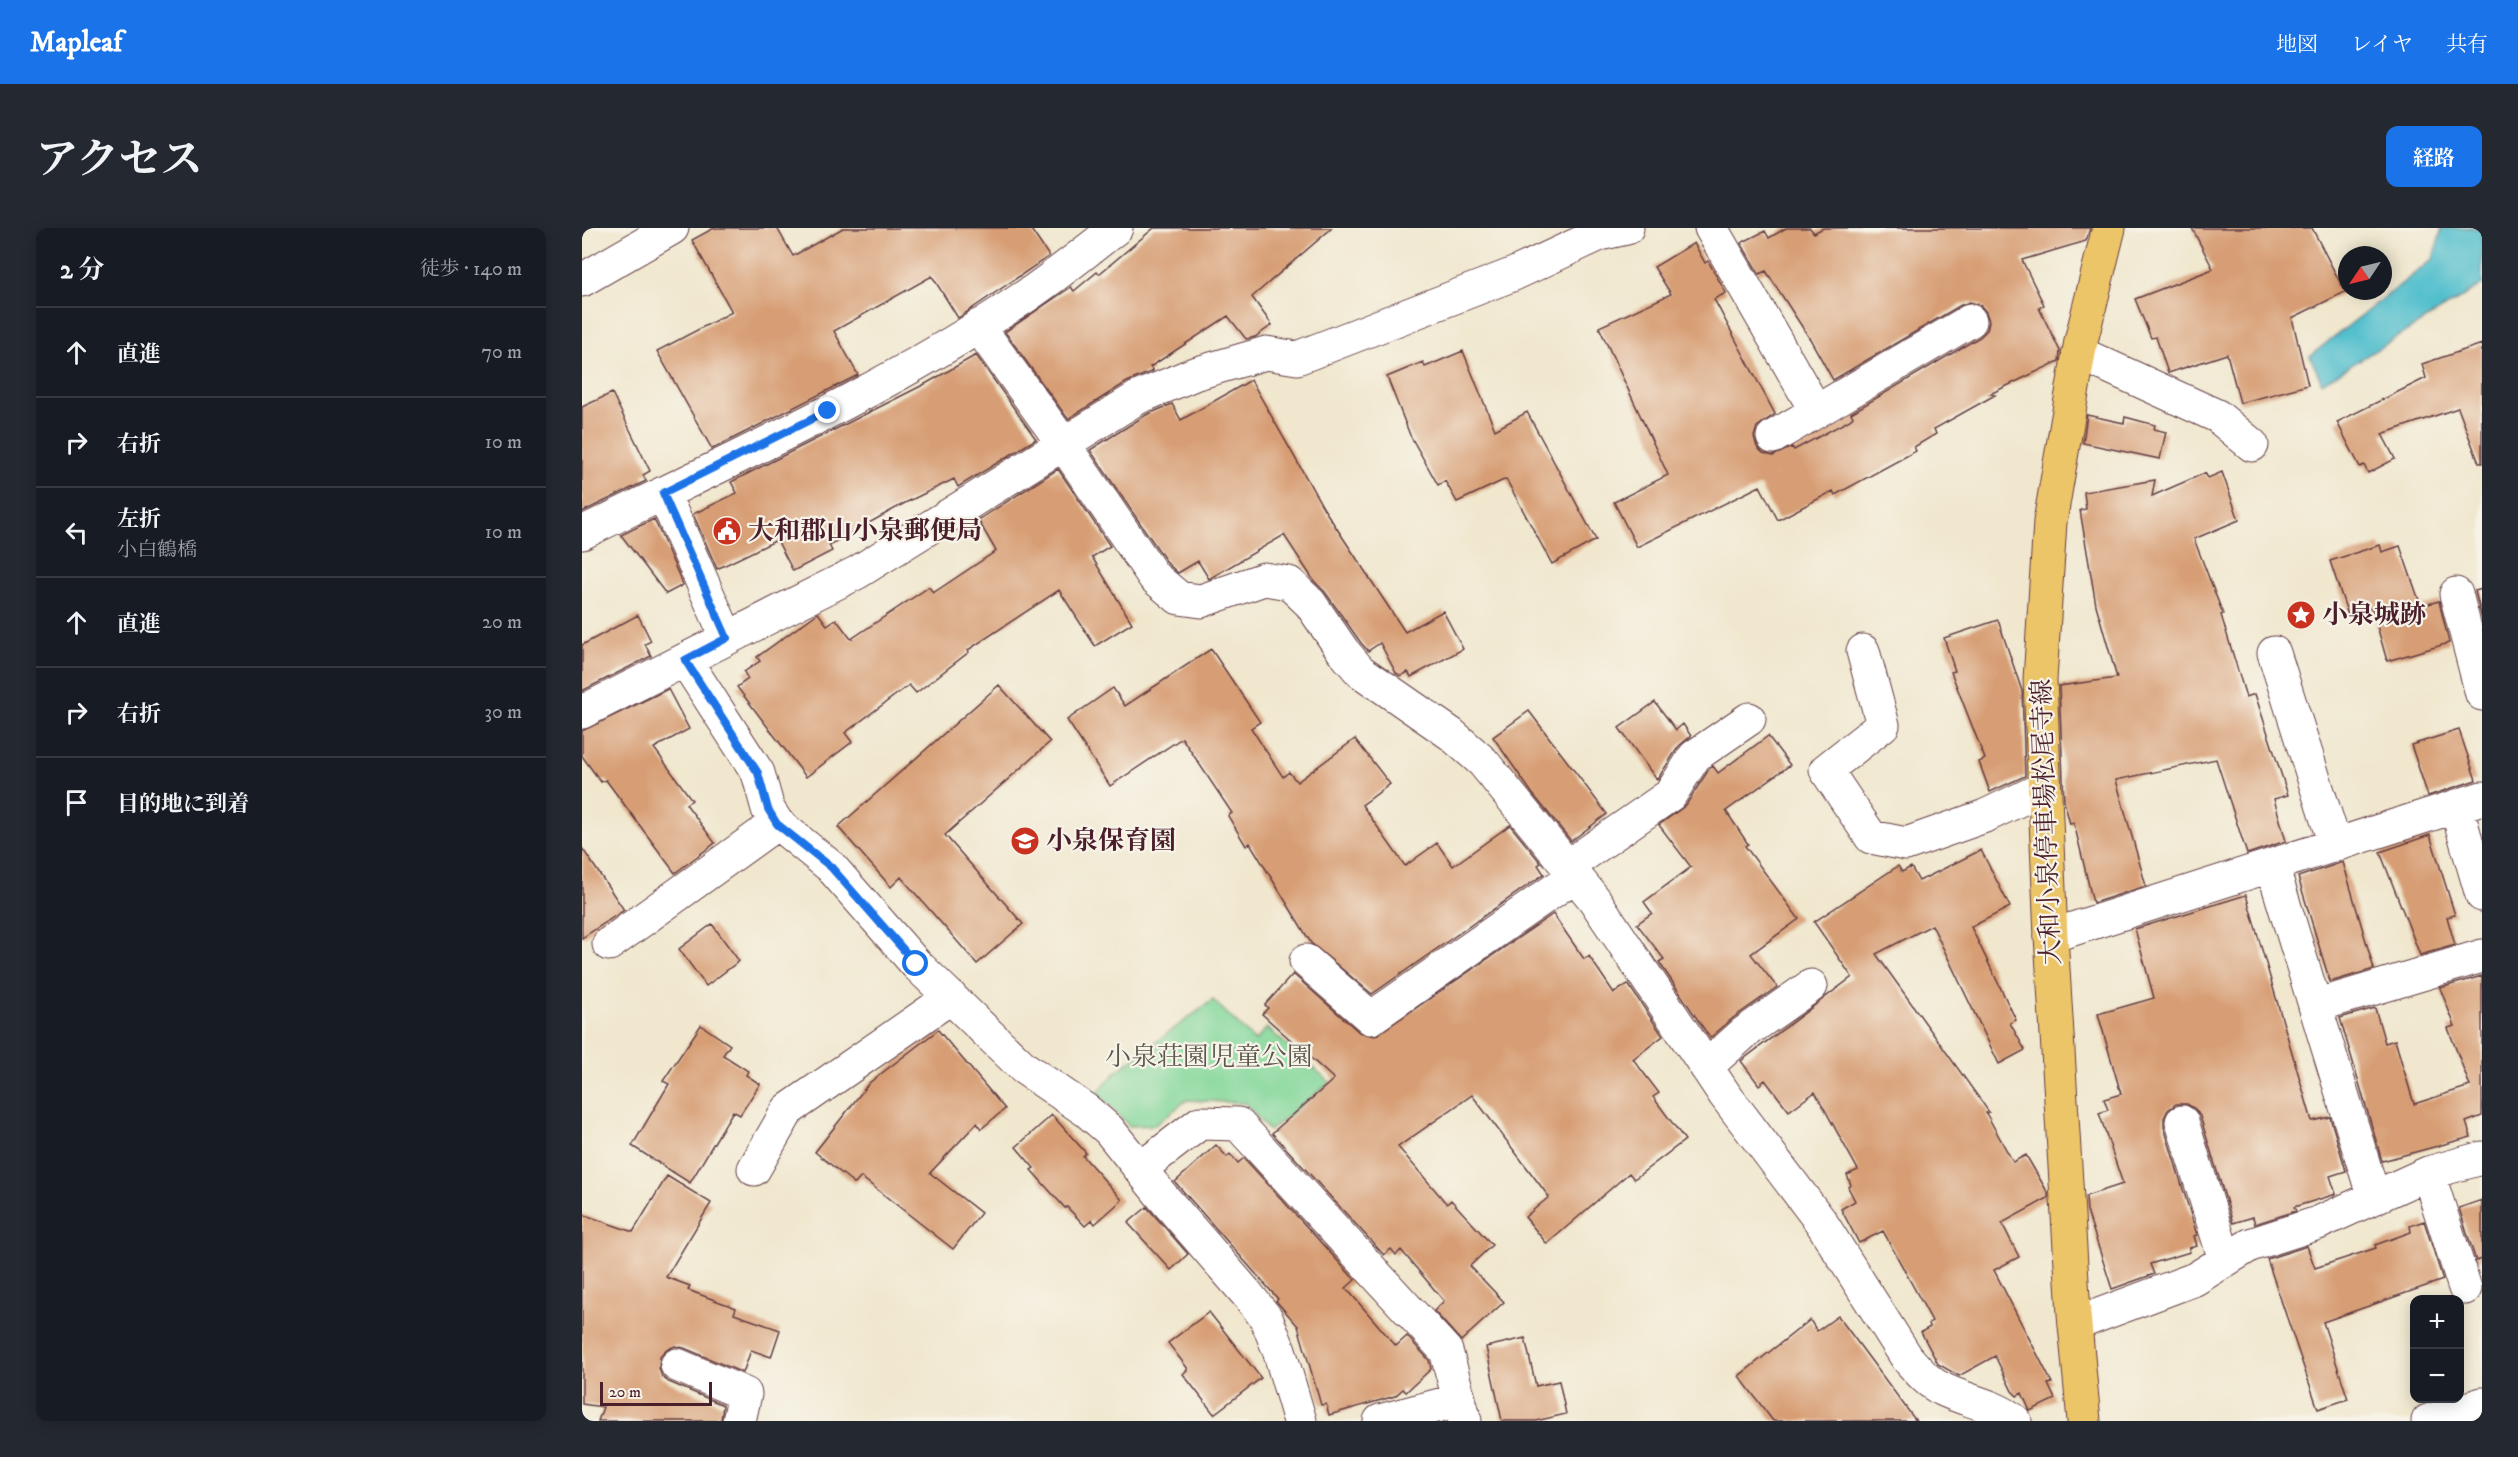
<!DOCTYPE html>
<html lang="ja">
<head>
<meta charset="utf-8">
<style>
  :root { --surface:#171b24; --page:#242831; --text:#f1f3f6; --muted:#9ea1a6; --line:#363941; --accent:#1a73e8 }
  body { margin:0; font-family:"IM FELL DW Pica","Noto Serif JP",serif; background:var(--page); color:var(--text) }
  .controls { position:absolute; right:18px; bottom:18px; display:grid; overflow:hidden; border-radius:12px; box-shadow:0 3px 15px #0003 }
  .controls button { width:54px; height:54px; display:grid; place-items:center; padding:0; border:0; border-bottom:2px solid var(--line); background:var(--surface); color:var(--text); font:30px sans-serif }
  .compass { position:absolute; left:1756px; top:18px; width:54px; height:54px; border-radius:50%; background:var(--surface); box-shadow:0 3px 15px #0003; rotate:235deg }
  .scale { position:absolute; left:18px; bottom:15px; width:112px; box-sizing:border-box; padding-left:6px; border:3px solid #4a1f2b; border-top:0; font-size:16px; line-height:21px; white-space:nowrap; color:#4a1f2b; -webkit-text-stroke:4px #f7f3e8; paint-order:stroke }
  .stop { position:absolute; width:18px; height:18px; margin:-14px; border:4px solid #1a73e8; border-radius:50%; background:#fff }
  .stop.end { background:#1a73e8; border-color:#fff; box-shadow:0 2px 6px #0008 }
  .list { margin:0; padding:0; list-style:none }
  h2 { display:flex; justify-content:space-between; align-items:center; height:78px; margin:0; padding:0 24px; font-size:26px }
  h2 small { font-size:20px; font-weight:400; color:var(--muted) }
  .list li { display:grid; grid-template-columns:39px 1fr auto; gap:18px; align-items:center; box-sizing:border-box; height:90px; padding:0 24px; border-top:2px solid var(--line) }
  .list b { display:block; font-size:22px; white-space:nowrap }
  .list p { margin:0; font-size:20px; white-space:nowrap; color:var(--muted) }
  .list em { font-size:20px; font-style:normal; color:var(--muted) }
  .icon { flex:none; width:33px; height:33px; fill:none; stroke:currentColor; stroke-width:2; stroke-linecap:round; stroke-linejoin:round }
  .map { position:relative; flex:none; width:1900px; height:1193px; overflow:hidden; border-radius:12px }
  header { display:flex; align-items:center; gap:36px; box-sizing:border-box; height:84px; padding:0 30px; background:var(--accent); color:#fff }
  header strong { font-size:28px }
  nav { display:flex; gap:33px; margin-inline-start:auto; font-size:21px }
  .intro { display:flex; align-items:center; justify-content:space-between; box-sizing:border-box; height:144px; padding:0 36px }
  h1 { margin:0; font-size:42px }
  .button { padding:15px 27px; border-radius:12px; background:var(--accent); color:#fff; font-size:21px; font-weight:700 }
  main { display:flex; gap:36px; padding:0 36px }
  aside { flex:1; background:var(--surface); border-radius:12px; box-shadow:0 3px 15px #0003 }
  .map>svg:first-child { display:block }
  .green { fill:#82d79a; stroke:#667b62; stroke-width:1.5 }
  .water { fill:#53bfcd; stroke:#4e6f7c; stroke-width:1.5 }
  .building { fill:#d79e74 }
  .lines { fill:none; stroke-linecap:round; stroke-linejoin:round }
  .minor-casing { stroke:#633d43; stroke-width:35 }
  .major-casing { stroke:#633d43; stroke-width:35 }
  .minor { stroke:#fff; stroke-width:33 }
  .major { stroke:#edc569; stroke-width:33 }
  .route { stroke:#1a73e8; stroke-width:8 }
  .labels { text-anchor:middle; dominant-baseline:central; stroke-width:4.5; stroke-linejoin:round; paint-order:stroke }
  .poi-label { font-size:26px; font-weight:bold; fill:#4a1f2b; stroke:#f7f3e8; text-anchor:start }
  .street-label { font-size:26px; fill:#4a1f2b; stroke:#f7f3e8 }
  .park-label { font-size:26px; fill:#5b564c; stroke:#f7f3e8 }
</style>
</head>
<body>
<header>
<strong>Mapleaf</strong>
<nav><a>地図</a><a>レイヤ</a><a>共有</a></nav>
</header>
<div class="intro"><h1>アクセス</h1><a class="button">経路</a></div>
<main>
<aside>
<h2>2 分<small>徒歩 · 140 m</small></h2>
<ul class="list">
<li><svg class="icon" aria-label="ahead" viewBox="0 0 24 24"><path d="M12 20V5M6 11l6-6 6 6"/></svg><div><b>直進</b></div><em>70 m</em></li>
<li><svg class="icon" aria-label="right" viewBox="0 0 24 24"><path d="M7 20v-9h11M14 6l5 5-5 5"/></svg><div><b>右折</b></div><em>10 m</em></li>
<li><svg class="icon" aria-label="left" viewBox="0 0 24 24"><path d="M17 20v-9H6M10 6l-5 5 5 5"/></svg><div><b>左折</b><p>小白鶴橋</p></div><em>10 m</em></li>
<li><svg class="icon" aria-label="ahead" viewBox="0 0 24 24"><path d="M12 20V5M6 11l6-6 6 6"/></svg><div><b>直進</b></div><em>20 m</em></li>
<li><svg class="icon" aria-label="right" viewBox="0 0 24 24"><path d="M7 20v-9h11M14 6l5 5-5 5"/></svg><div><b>右折</b></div><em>30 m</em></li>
<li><svg class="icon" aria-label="arrive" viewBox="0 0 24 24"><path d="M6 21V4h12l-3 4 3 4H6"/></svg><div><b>目的地に到着</b></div></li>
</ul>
</aside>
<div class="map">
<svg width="1900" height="1193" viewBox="0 0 1900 1193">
  <rect width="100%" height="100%" fill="#f7f3e8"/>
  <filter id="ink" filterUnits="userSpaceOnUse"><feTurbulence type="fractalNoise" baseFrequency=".0167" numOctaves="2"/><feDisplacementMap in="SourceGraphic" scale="12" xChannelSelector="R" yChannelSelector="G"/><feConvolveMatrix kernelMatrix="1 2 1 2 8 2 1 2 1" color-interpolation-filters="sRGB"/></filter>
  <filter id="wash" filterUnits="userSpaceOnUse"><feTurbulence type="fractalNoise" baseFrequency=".008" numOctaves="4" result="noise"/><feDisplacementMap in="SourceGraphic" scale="24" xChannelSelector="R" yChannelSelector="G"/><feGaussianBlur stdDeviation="1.35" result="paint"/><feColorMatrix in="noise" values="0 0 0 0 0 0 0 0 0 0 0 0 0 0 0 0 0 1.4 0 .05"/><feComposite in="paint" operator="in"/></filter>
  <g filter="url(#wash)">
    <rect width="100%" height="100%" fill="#f0e7ce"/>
    <!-- green -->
    <path class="green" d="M631,772l42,41 12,-13 63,54 -61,49 -24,-28 -58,-3 -32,25 -26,1 -32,-33 21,-23z"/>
    <!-- water -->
    <path class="water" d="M1860,0h40v57l-160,98 -12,-27 123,-97z"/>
    <g id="blocks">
      <!-- building -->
      <path class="building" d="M132,0h63l16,28 50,-28h187l19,28 -91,62 -26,-42 -98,55 24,44 -146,74 -55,-98 75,-39 -40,-72z
        M572,0h178l-80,69 20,28 -17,12 -9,2 -18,-23 -78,51 3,4 -26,11 -59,37 -63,-87 66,-45 3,4 23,-19 2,2z
        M1204,0h24l4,5 9,-5h267l-4,13 -64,19 22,45 -5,3 21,43 -1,10 -69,33 5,1 -61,34 2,5 -22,13 2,4 -81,44 -2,-4 -55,29 -18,-34 -123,61 -23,-45 54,-27 -69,-148 72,-33 -17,-27 40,-24 11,20 3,-2 18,32 -12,6 61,115 -18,13 -3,10 3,10 6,6 10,3 19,-9 2,3 56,-30 3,-3 -2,-4 129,-76 7,-7 2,-9 -3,-9 -6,-7 -10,-3 -9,3 -128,75 -23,-41 -44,-68 -7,3 -18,-31 24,-12 4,7z
        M1610,0h120l33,64 -53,26 16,67 -68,18 -13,-49 -59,19 -12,-36 -5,1 -16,-39 78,-30z
        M1900,116v119h-3l-21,-55 -76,26 13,25 -27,14 -4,-8 -4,2 -23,-45 89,-44 -4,-14z
        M881,123l32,79 32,-18 69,128 -44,24 -46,-85 -49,23 -12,-21 -7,4 -28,-50 -23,-58 36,-15 2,5z
        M394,127l60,84 -78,48 -4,-8 -49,24 -76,42 3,6 -39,20 -16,-31 -60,29 -24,-55 44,-21 -6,-11 196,-99z
        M669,152l73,129 81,123 38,-21 20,38 -52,28 -3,-5 -7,4 -5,-3 -16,-30 -12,8 -7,-8 -36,-51 -11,-11 -30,-46 -75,44 -11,-18 -20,12 -10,-9 -78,-114 56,-35 26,-11 9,16z
        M30,165l38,78 -7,4 3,6 -64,31v-105z
        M1505,187l37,8 1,-6 30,8 -1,4 12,3 -6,27 -77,-16z
        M476,241l52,77 -18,11 40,66 -37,23 -36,-56 -91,60 1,2 -53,41 -7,-8 -64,48 7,9 -46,35 -69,-90 11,-8 -4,-7 16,-11 -3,-4 61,-44 9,12 9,-6 15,20 78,-52 4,6 63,-42 -18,-31z
        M1640,244l17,48 -45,19 29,75 -2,1 25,82 9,-3 33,101 -14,4 12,42 -39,13 -31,-95 -100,21 30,106 -53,17 -19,-80 -4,1 -6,-23 -5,-115 58,-8 -21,-73 -16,-95 6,-1 -2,-17 71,-12 -3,16 53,-23 3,5z
        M72,291l29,66 -17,9 -45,-59z
        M1798,317l2,7 18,-6 21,60 18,-5 10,42 -62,18 -15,-53 -24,7 -18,-54z
        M1900,361v30l-7,-28z
        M56,387l13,26 -6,3 6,12 -69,35v-46z
        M1416,392l24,71 3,85 -35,16 -11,-30 6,-3 -34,-87 4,-1 -11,-33z
        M629,421l49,73 -9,6 32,49 6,-5 8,10 58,-43 35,45 -28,21 43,61 32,-23 16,23 57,-41 31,38 -3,2 6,9 -172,120 -61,-51 -61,-100 -4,3 -18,-30 4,-3 -50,-75 -72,48 -43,-66 46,-32 12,18z
        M417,457l51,57 -105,93 78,89 -46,40 -76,-87 -10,10 -53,-60z
        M86,461l21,40 -35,19 38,52 -6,4 29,39 -40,30 -69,-93 -5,2 -19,-26v-25z
        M1073,474l21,28 7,-6 8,12 -12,10 -22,34 -38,-52z
        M947,483l78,103 -36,27 -39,-48 -39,-56z
        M1877,502l17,50 -48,16 -17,-51z
        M1186,508l22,29 -64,46 22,33 -3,2 54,73 -48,35 26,33 -44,31 -23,20 -51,-76 5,-3 -27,-35 15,-11 -8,-11 47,-35 -32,-42 27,-20 23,-36 4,-3 5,7z
        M1848,607l25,80 -8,2 8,28 -35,10 -40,-103z
        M0,620l42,62 -42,28z
        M1399,622l29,57 -39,20 45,93 -6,3 15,27 -26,14 -67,-139 -56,29 113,158 -3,1 27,49 13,-7 22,38v5l-46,25 17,34 -25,13 58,113 -4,1 7,15 -25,12 -8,-18 -5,3 -5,-5 -17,-35 -36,20 -21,-12 -17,-32 9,-5 -1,-4 3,-2 -49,-90 -24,12 -18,-34 14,-8 -7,-14 3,-2 -4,-10 11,-5 -43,-78 -26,19 -24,-31 -6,5 -18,-24 111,-84 -38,-55 84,-56 4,6 9,-5 8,14z
        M1761,634l31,107 -44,13 -32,-105z
        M1664,667l66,226 18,-4 16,54 -16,5 6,18 -3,1 -39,12 2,4 -41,13 -2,-7 -20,6 -33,-107 -5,-7 -8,-5h-11l-8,6 -4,8v9l33,108 -3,1 3,10 -8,2 1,4 -40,12 4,10 -42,15 -25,-78 -1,-15 37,-12 -24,-71 9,-3 -4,-11 17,-5 -23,-80 56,-16 -19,-69z
        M971,686l31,45 5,-3 25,37 14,-9 35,52 -30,23 26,34 -6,4 32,43 -51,39 -5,-6 -82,71 -22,-27 24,-20 -77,-102 -74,52 49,57 4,-4 41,45 -22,21 34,36 -43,39 -27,-30 10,-10 -43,-51 -5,5 -5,-6 -7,6 -112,-122 62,-54 -72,-65 6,-6 -3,-3 28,-31 66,58 16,4z
        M130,696l27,37 -33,25 -27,-37z
        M1900,748v140l-16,6 5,15 -89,24 -42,-143 35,-10 10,35 10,-3 19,64 56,-18 -22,-58 7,-2 -15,-38z
        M119,797l29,20 -7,10 25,16 -2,4 14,9 -20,31 -7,-4 -43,72 -58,-37 37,-62 -6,-3z
        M356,802l67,79 -24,20 -4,-6 -47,50 51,40 -28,36 -92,-72 -6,7 -40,-32 54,-69z
        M470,887l34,38 -3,3 39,44 -27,24 -3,-4 -7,6 -18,-19 -2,1 -34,-38 3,-2 -18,-21z
        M634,917l11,12 3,-3 8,9 6,-5 111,122 -9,8 50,58 11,-10 22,24 2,9 -25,23 -3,-3 -8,7 -66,19 -3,-11 -5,1 -23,-79 -22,-25 2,-2 -103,-117z
        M85,948l44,27 -45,74 24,9 -2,4 48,18 -2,6 46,16 -9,27 -20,-7 -8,23 -59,-25 -9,-2 -9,4 -6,7 -1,11 3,9 7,5 54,23 -2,16h-123l5,-14 -21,-3v-190l51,18z
        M1900,972v59l-6,2 -17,-53z
        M565,979l41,47 -17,16 -43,-47z
        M1842,993l19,59 -120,42 25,77 -30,10 -51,-150 40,-13 8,22 61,-20 -1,-3 36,-13 -1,-6z
        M627,1084l52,66 -47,36 -31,-40 5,-5 -20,-26z
        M1256,1088l78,105h-143l-34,-45 71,-56 7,11z
        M943,1110l11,48 23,-5 7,33 -30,7h-34l-16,-74z"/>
    </g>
  </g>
  <g filter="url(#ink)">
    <use href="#blocks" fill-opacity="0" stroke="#633d43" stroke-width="1.5"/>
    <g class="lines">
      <!-- minor casing -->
      <g class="minor-casing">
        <path id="minor" d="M1129,0l105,183
          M0,52l90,-52
          M396,98l84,116 92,135 25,21 22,3 63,-22 25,4 21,20 33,48 17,20 91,63 32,28 111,137 131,196 96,127 86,136c11,12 20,24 35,31 24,12 51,15 73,32
          M1497,125l138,63 35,29
          M1191,209l197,-116
          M81,265l64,145
          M0,305c150,-74 305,-143 444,-237 31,-21 61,-45 90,-68
          M1874,366l26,100
          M1281,423l20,74 -57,45 45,67 35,7 79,-28 59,-28
          M1692,425l61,192
          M103,432l73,113 10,36 9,14 54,44 85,97 108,104 63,43 22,19 52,65 86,99 19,24 13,32 21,71
          M0,484l276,-140 279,-174 57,-24 72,-21 31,5 217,-84 86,-40 27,-6
          M1874,578l26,89
          M1690,637l102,333
          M986,638l102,-71 25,-39 54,-37
          M1469,708l431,-138
          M27,716l168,-121
          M724,733l65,57 205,-143
          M1733,778l167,-50
          M1124,839l38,-34 67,-47
          M1600,894l43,138
          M172,941l34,-59 163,-113
          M558,941l60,-46 38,1 208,227 19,70
          M1846,945l37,115
          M1493,1096l120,-45 55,-34 68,-22 110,-50 54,-15
          M95,1137l68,29 -6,27
          M798,1193l79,-21
          M1846,1193l54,-17"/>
      </g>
      <!-- major casing -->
      <g class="major-casing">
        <path id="major" d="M1502,1193l-10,-107 -23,-378 -11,-256 10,-158 31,-181 28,-113"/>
      </g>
      <!-- minor -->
      <use href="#minor" class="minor"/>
      <!-- major -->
      <use href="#major" class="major"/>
    </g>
  </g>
  <g class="lines" filter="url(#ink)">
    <!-- route -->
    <path class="route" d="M246,183l-165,82 64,145 -42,22 73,113 10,36 9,15 54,43 85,97"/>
  </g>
  <!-- icons -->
  <defs>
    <g id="civic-disc" transform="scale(1.5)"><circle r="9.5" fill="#c8321e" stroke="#f7f3e8"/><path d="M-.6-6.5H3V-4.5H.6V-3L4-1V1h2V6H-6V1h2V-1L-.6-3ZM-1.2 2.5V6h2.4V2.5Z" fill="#fff"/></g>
    <g id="sight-disc" transform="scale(1.5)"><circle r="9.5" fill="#c8321e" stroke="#f7f3e8"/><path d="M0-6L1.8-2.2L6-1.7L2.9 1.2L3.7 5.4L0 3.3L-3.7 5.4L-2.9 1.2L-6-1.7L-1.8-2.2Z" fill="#fff"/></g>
    <g id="school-disc" transform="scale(1.5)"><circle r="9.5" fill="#c8321e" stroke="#f7f3e8"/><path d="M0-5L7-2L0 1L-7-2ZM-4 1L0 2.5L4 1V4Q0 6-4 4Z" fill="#fff"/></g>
  </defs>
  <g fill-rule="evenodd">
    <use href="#civic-disc" x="145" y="303"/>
    <use href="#sight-disc" x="1719" y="387"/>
    <use href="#school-disc" x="443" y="613"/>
  </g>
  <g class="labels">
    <!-- poi labels -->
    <g class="poi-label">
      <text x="166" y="303">大和郡山小泉郵便局</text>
      <text x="1740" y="387">小泉城跡</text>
      <text x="464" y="613">小泉保育園</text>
    </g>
    <!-- street labels -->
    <g class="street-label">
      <text transform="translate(1465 594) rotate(-92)">大和小泉停車場松尾寺線</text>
    </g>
    <!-- park labels -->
    <g class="park-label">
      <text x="627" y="829">小泉荘園児童公園</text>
    </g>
  </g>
</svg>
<div class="controls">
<button>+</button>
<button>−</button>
</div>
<svg class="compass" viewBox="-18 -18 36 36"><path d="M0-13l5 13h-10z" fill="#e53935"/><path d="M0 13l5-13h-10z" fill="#9ea1a6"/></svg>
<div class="scale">20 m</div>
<div class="stop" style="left:334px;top:736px"></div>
<div class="stop end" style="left:246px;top:183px"></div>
</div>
</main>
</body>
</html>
